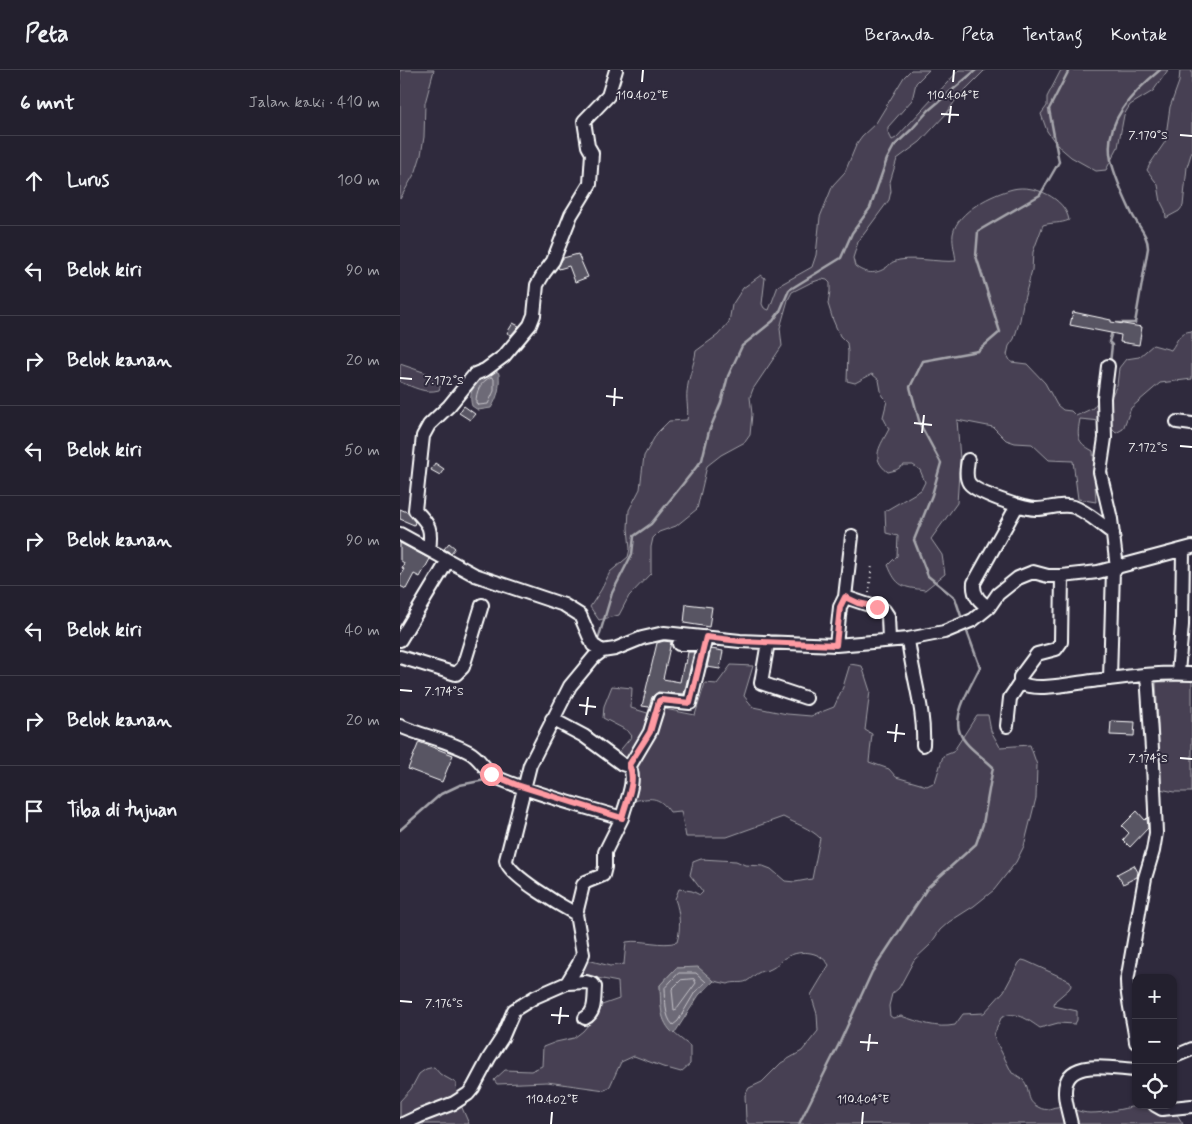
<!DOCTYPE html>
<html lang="id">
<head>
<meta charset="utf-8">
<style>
  :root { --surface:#23202e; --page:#2b2836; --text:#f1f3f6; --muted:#a3a3aa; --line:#403e4a }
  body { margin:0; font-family:Mynerve,sans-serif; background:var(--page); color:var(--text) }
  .controls { position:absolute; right:15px; bottom:15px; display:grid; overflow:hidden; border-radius:10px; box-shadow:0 1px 4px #0004 }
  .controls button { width:45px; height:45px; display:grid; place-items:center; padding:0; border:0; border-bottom:1px solid var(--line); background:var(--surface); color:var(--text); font:25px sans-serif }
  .stop { position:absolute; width:15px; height:15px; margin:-11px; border:4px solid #ff9aa2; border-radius:50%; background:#fff }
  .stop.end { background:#ff9aa2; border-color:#fff; box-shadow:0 1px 5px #0008 }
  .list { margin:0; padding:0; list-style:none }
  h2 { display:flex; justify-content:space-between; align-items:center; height:65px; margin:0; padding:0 20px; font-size:21px }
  h2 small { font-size:16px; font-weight:400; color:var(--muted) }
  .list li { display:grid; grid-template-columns:32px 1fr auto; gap:15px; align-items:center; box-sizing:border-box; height:90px; padding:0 20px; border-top:1px solid var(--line) }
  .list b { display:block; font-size:19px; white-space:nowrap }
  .list em { font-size:16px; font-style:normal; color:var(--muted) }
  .icon { flex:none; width:28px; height:28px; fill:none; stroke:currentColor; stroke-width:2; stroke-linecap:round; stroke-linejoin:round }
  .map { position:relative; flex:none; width:792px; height:1054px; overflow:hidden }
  header { display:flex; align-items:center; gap:30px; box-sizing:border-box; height:70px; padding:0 25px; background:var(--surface); border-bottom:1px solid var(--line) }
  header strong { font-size:24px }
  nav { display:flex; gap:28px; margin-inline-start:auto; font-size:18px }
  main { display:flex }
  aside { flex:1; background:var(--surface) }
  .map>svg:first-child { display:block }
  .green { fill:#464152; stroke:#a2a0a8 }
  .water { fill:#6d6a77; stroke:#a7a6ad }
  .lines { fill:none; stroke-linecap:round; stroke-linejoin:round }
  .shore { stroke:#c5c3c9; stroke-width:1 }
  .stream { stroke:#a7a6ad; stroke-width:2.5 }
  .building { fill:#595564; stroke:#fff }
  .minor-casing { stroke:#fff; stroke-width:16 }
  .path { stroke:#fff; stroke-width:2; stroke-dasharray:1 4; stroke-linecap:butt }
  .minor { stroke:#2f2a3d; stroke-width:12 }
  .route { stroke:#ff9aa2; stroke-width:6 }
  .ticks { fill:none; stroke:#fff; stroke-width:2 }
  .ticks-label { font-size:12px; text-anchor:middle; fill:#fff; stroke:#2f2a3d; stroke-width:4; stroke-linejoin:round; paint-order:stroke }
</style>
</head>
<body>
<header>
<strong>Peta</strong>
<nav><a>Beranda</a><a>Peta</a><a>Tentang</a><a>Kontak</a></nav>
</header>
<main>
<aside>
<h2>6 mnt<small>Jalan kaki · 410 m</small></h2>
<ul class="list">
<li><svg class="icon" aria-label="ahead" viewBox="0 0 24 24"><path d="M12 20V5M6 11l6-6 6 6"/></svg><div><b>Lurus</b></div><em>100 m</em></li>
<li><svg class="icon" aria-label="left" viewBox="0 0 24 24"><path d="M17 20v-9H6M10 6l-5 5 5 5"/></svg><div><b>Belok kiri</b></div><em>90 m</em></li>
<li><svg class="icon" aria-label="right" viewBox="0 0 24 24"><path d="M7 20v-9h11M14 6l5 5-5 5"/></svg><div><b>Belok kanan</b></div><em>20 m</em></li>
<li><svg class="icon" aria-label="left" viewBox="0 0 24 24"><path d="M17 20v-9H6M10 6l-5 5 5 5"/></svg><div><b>Belok kiri</b></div><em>50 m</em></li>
<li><svg class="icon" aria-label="right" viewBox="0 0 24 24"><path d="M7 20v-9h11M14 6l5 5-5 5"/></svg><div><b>Belok kanan</b></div><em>90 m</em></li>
<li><svg class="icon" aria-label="left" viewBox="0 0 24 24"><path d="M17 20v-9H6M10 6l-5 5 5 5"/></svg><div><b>Belok kiri</b></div><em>40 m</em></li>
<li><svg class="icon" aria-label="right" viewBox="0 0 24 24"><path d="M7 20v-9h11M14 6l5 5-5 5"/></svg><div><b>Belok kanan</b></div><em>20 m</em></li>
<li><svg class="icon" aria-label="arrive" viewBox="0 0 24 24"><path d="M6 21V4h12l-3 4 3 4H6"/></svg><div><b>Tiba di tujuan</b></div></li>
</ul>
</aside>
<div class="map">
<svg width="792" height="1054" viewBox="0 0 792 1054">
  <rect width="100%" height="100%" fill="#2f2a3d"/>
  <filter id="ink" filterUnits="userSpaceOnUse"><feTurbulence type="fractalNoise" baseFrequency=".02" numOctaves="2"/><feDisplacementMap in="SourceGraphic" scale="10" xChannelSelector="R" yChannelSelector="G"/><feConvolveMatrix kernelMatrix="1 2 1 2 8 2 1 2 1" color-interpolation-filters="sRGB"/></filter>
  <g filter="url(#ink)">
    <!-- green -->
    <path class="green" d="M0,0h34l-9,33 -1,34 -3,18 -5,16 -16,28z
      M511,0h18l-13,13 -4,17 -24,27v5l4,8 4,-2 63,-68h26l-28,28 -10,15 -27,29 -23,17 -7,23 1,9 -2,9 -31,42 -5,16 2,8c10,8 21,9 32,1 2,-2 4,-4 6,-5 14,-7 46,1 63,-1 -1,-9 -4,-18 -3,-27 4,-23 40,-40 60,-45 21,-5 52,9 56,31 -9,4 -16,2 -26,5l-10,27 -1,18 -9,33 -3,17 -6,19 -5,7 -2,9 4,7 16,2 18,19 12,22 6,5 8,1 5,5 17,-8 5,-7 14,-6 5,-10 2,-17 7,-9 13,-2 14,-12 18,5c7,-9 7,-18 21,-19v48l-32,4 -29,25 -8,21 -7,4 -3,-3 -12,-3 -1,-6 -20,-2c-3,17 -4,23 13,32l3,51 -18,-3 -5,-38 -24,-1 -17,-16 -17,-1 -9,-3 -13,-13 -36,-7 3,39 -3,44 -26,36 11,16 3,19 -20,16c-23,-3 -28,-3 -37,-25l9,-9 1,-20 -12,-3 -1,-22 36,-21 4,-8 -5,-12 -7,-5h-9l-8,5 -8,2c-19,-14 -7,-27 1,-43l-6,-12 4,-16 -5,-5 -3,-16 -7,-6 -17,9 -8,-2 1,-29 -1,-9 -7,-7 -7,-16 -5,-16 2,-13v-8l-3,-3 -5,-1 -12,4 -18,9 -4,8 -8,28 2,18 -29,43 -3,8 2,17 -2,21 -5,7 -24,13 -14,11 -10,43 -21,17 -17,6 -6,6 -2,9v26l-22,23 -10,19 -20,5 -9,-13 11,-17 9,-18 18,-15 2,-8 -2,-21 1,-18 11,-21 4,-33 13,-23 12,-12 18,-1c2,-10 -1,-18 0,-28 1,-14 7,-27 9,-41l22,-16 11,-13 3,-17 11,-17 18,-13 4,3 -3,26 2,4 5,2 9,-24 34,-19 4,-12 4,-38 13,-32 12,-13 12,-29 5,-7 14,-13 28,-46z
      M661,0h107l-15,21 -23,14 -6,10 -6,32 -12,23 -10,1 -25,-14 -14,-12 -10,-14 -6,-17 6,-8v-9z
      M780,0h12v81l-5,16 -4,39 -4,5 -13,7 -1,-8 -4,-8 -3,-17 -11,-15 3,-6 15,-22 5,-35 9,-25z
      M0,294l35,12 7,5 -3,9c-14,4 -25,-3 -39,-8z
      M450,594l12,2 8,25 -5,39 7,4 -3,28 20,7 7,8 31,9 8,-4 8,-26 10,-4 24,-37h11l3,16 9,16 30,-2 7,20 -1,33 -12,48 -8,16 -22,28 -20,16 -25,16 -9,8 -10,15 -16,15 -15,28 -7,6 -3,12 1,10 3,2 8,-2c19,6 35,13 54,9l8,-11 21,-1 20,-22 15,-28 3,-3 4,1 44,20 1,5 -2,3 -14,12 -1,5 23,5v9l-2,4 -17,-1 -18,5c-12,-8 -25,-19 -39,-10l-7,17 1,4 17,34c25,10 9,26 26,34 10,6 13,-1 22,0 10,0 20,6 30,6 16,0 31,-4 46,-7 11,-2 24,-1 35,-1l12,19h-435l-2,-4 -1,-25 4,-7 13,-6 19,-19 21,-12 16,-20 -1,-17 -6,-19 18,-30c-10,-15 -31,-16 -46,-6 -4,3 -7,8 -12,10 -3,2 -8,1 -11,3 -5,2 -8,6 -13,9 -6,3 -13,0 -19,3l-14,-3 -16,-13h-22l-16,17c2,37 0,38 30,61v18l-9,8 -18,-5 -29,-11 -13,6 -11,24 -5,4 -58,-8 -50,2 -3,-4 11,-10 26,1 11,-5 1,-19 13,-5 18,-4 9,-7 11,-13 5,-12 20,-7 -1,-17 -31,-6 -6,-6 7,-10 22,6 14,-2 2,-22c16,-3 36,5 51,0 4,-13 3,-30 -2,-43l4,-10 13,2 8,4 3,-3 -13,-17 3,-13 8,-3 35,2 9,4 18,1 8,3 14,12 10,1 17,-3 8,-41c-10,-10 -24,-14 -37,-21l-56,20h-41l-5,-26 -11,1c-12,-17 -19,-14 -38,-11l6,-38 -21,-9 15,-18 -4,-5 -25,-13 1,-12 8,-20 20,2 -1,20 23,7 6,-7 35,7 10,-32 12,1 14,-19 22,1 -9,30 9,11 34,7 24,2 23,-9 9,-20z
      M792,611v111h-17l-25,-5 -4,-14 2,-31h11l-3,-60z
      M34,997l6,7 16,9 1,13 12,28h-69v-23l11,-12 8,-15 7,-5z"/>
    <!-- water -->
    <path class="water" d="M92,301l6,1 1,2c1,13 -1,23 -8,34l-13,2 -6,-4c-5,-17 6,-28 20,-35z
      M298,897l16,14 -15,14 -25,39c-15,-13 -13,-30 -14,-49l16,-17z"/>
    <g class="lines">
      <!-- shore -->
      <path class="shore" d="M91,307l3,2v12l-6,13 -9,1 -3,-2c0,-12 4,-21 15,-26z
        M279,903h17l10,9 -11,10 -17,29 -5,4c-9,-9 -7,-25 -8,-37z
        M294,909l2,4 -19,26 -3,1 -2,-21 9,-9z"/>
      <!-- stream -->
      <path class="stream" d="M716,253h19l13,-75c0,-13 -10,-22 -16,-34 -8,-17 -17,-36 -21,-54 -8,-38 22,-68 49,-90
        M710,293l2,-18 -3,-3 3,-10
        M562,549l-7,-21 -27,-22 -14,-36 18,-45 9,-32 -21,-39 -10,-37 13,-26 55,-10 22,-19 -24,-76 2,-25 62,-36 19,-33 -10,-53 20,-39
        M197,573l15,-50 20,-39 2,-18 17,-12 51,-64 7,-29 12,-28 7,-27 14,-30 31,-25 7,-10 9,-21 52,-32 11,-25 18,-25 17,-49 7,-13 18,-17 17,-19 47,-40
        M0,760l41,-36 19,-9 30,-6
        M399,1054l41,-82 32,-70 56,-85 48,-43 7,-20 10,-57c-10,-10 -28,-21 -33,-34 -8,-18 12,-49 20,-66l-15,-41"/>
    </g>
    <!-- building -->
    <path class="building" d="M178,184l10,23 -13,5 -6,-16 -10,3 -1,-2 5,-9z
      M673,242l38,8v2l31,5 -3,18 -19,-3 1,-7 -51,-10z
      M113,253l6,3 -8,9 -4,-2z
      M64,336l11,8 -5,6 -11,-7z
      M35,393l9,6 -4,6 -9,-5z
      M0,439l7,3 8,10 -1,3 -14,-6z
      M0,473l30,16 -10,18 -6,-3 -8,15 -6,-3v-10l4,-7 -2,-1 2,-5 -4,-3z
      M49,473l6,5 -4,5 -7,-4z
      M286,534l26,3 -3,20 -25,-4z
      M264,571l7,1 -8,37 17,3 4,-19 2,1 2,-12h6l-10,42 -26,-2 -6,5 -3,10 -7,-1 15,-63z
      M311,579l12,2 -3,18 -13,-2z
      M711,651l24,1 -1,14 -24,-1z
      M19,672l34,13 -11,27 -34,-13z
      M737,741l8,9 2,-2 1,10 -18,19 -7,-7 6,-7 -7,-7z
      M734,795l4,7 -1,5 -14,7 -6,-10z"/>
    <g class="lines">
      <!-- minor casing -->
      <g class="minor-casing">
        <path id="minor" d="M708,296l-4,32 1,40 -5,34 11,47 6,49
          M777,352l15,2
          M568,390c-1,7 -3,17 1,23 7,10 55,26 67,26 13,0 26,-6 38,-2 14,5 27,18 39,26
          M0,464l75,41 89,30 16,10 13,30 9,6
          M29,480c3,-21 1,-25 -14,-40l8,-74 6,-11 20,-19 26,-32 10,-4 19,-14 26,-31 4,-10 3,-30 7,-12 9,-12 18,-46 19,-31 2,-31 -4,-7 -4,-25 24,-25 8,-26
          M445,527l39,13 4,6 1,24
          M589,537c-10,-5 -16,-13 -15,-24l43,-77
          M508,569c4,36 17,70 15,106
          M0,570l47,-78
          M368,572l-7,41 45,15
          M279,574h17l4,-2
          M436,575l4,-38 5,-10 7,-61
          M0,587l56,17 7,-7 19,-62
          M778,603l4,-48 1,-75
          M710,609l3,-110
          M620,613c15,9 55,0 72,-2 33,-4 67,-9 100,-7
          M152,649l32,17 38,28 6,2 3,-2 19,-32 10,-32 30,3 16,-66
          M0,656c22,10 47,14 69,26 13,7 15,20 31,27 38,16 82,27 122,39 4,-17 15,-37 7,-53
          M607,656l3,-28 10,-15v-6l17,-23 19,-5 5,-7 1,-66
          M176,844c-13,-7 -70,-40 -70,-54l24,-95 40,-79 24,-29 8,-6 13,-2 27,-11 22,-5 76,8 96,4 72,-6 36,-7 29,-12 16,-13 9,-13 20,-16 15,-6 15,4h14l36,-4 94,-25
          M167,913l19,-1 7,2 2,3c-1,11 1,26 -10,31
          M736,972c-2,-20 -9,-41 -9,-61l18,-103 8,-27 3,-18 -3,-69 -6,-89
          M773,987l19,-8
          M755,1035l7,4 30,-3
          M3,1054l17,-8 34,-13 14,-9 5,-6 16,-30 13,-20 12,-28 21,-13 32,-14 11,-18 5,-11 -7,-40 7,-29 3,-3 17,-7 2,-8v-15l17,-34
          M671,1054c-2,-10 -6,-21 -6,-31 -1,-37 48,-24 71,-23"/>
      </g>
      <!-- path -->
      <path class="path" d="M469,523l3,-28"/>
      <!-- minor -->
      <use href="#minor" class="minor"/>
    </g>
  </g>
  <g class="lines" filter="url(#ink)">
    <!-- route -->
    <path class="route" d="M91,704l26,11 105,33c4,-17 15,-37 7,-53l21,-33 9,-31 2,-1 29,3 16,-66 34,4 96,4 4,-38 5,-10 13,6 19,4"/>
  </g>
  <!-- ticks -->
  <path class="ticks" d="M242,12l1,-12M553,12l1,-12M541,44l18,1M549,53l2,-17M780,65l12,1M0,308l12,1M206,326l17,2M214,336l1,-18M514,353l18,2M522,363l2,-18M780,376l12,1M0,620l12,1M179,635l17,2M186,645l2,-18M487,662l18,2M495,672l2,-18M780,688l12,1M0,931l12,1M151,945l18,1M159,954l2,-17M460,972l18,1M468,981l2,-17M151,1054l1,-12M462,1054l1,-12"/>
  <g class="ticks-label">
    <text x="242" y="29">110.402°E</text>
    <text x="553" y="29">110.404°E</text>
    <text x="748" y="69">7.170°S</text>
    <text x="44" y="314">7.172°S</text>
    <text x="748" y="381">7.172°S</text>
    <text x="44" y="625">7.174°S</text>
    <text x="748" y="692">7.174°S</text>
    <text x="44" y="937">7.176°S</text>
    <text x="152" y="1033">110.402°E</text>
    <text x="463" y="1033">110.404°E</text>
  </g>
</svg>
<div class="controls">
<button>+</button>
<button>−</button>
<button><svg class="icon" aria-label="locate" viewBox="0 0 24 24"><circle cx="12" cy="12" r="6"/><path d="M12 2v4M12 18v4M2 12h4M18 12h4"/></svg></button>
</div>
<div class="stop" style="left:91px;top:704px"></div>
<div class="stop end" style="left:477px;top:537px"></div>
</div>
</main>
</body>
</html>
